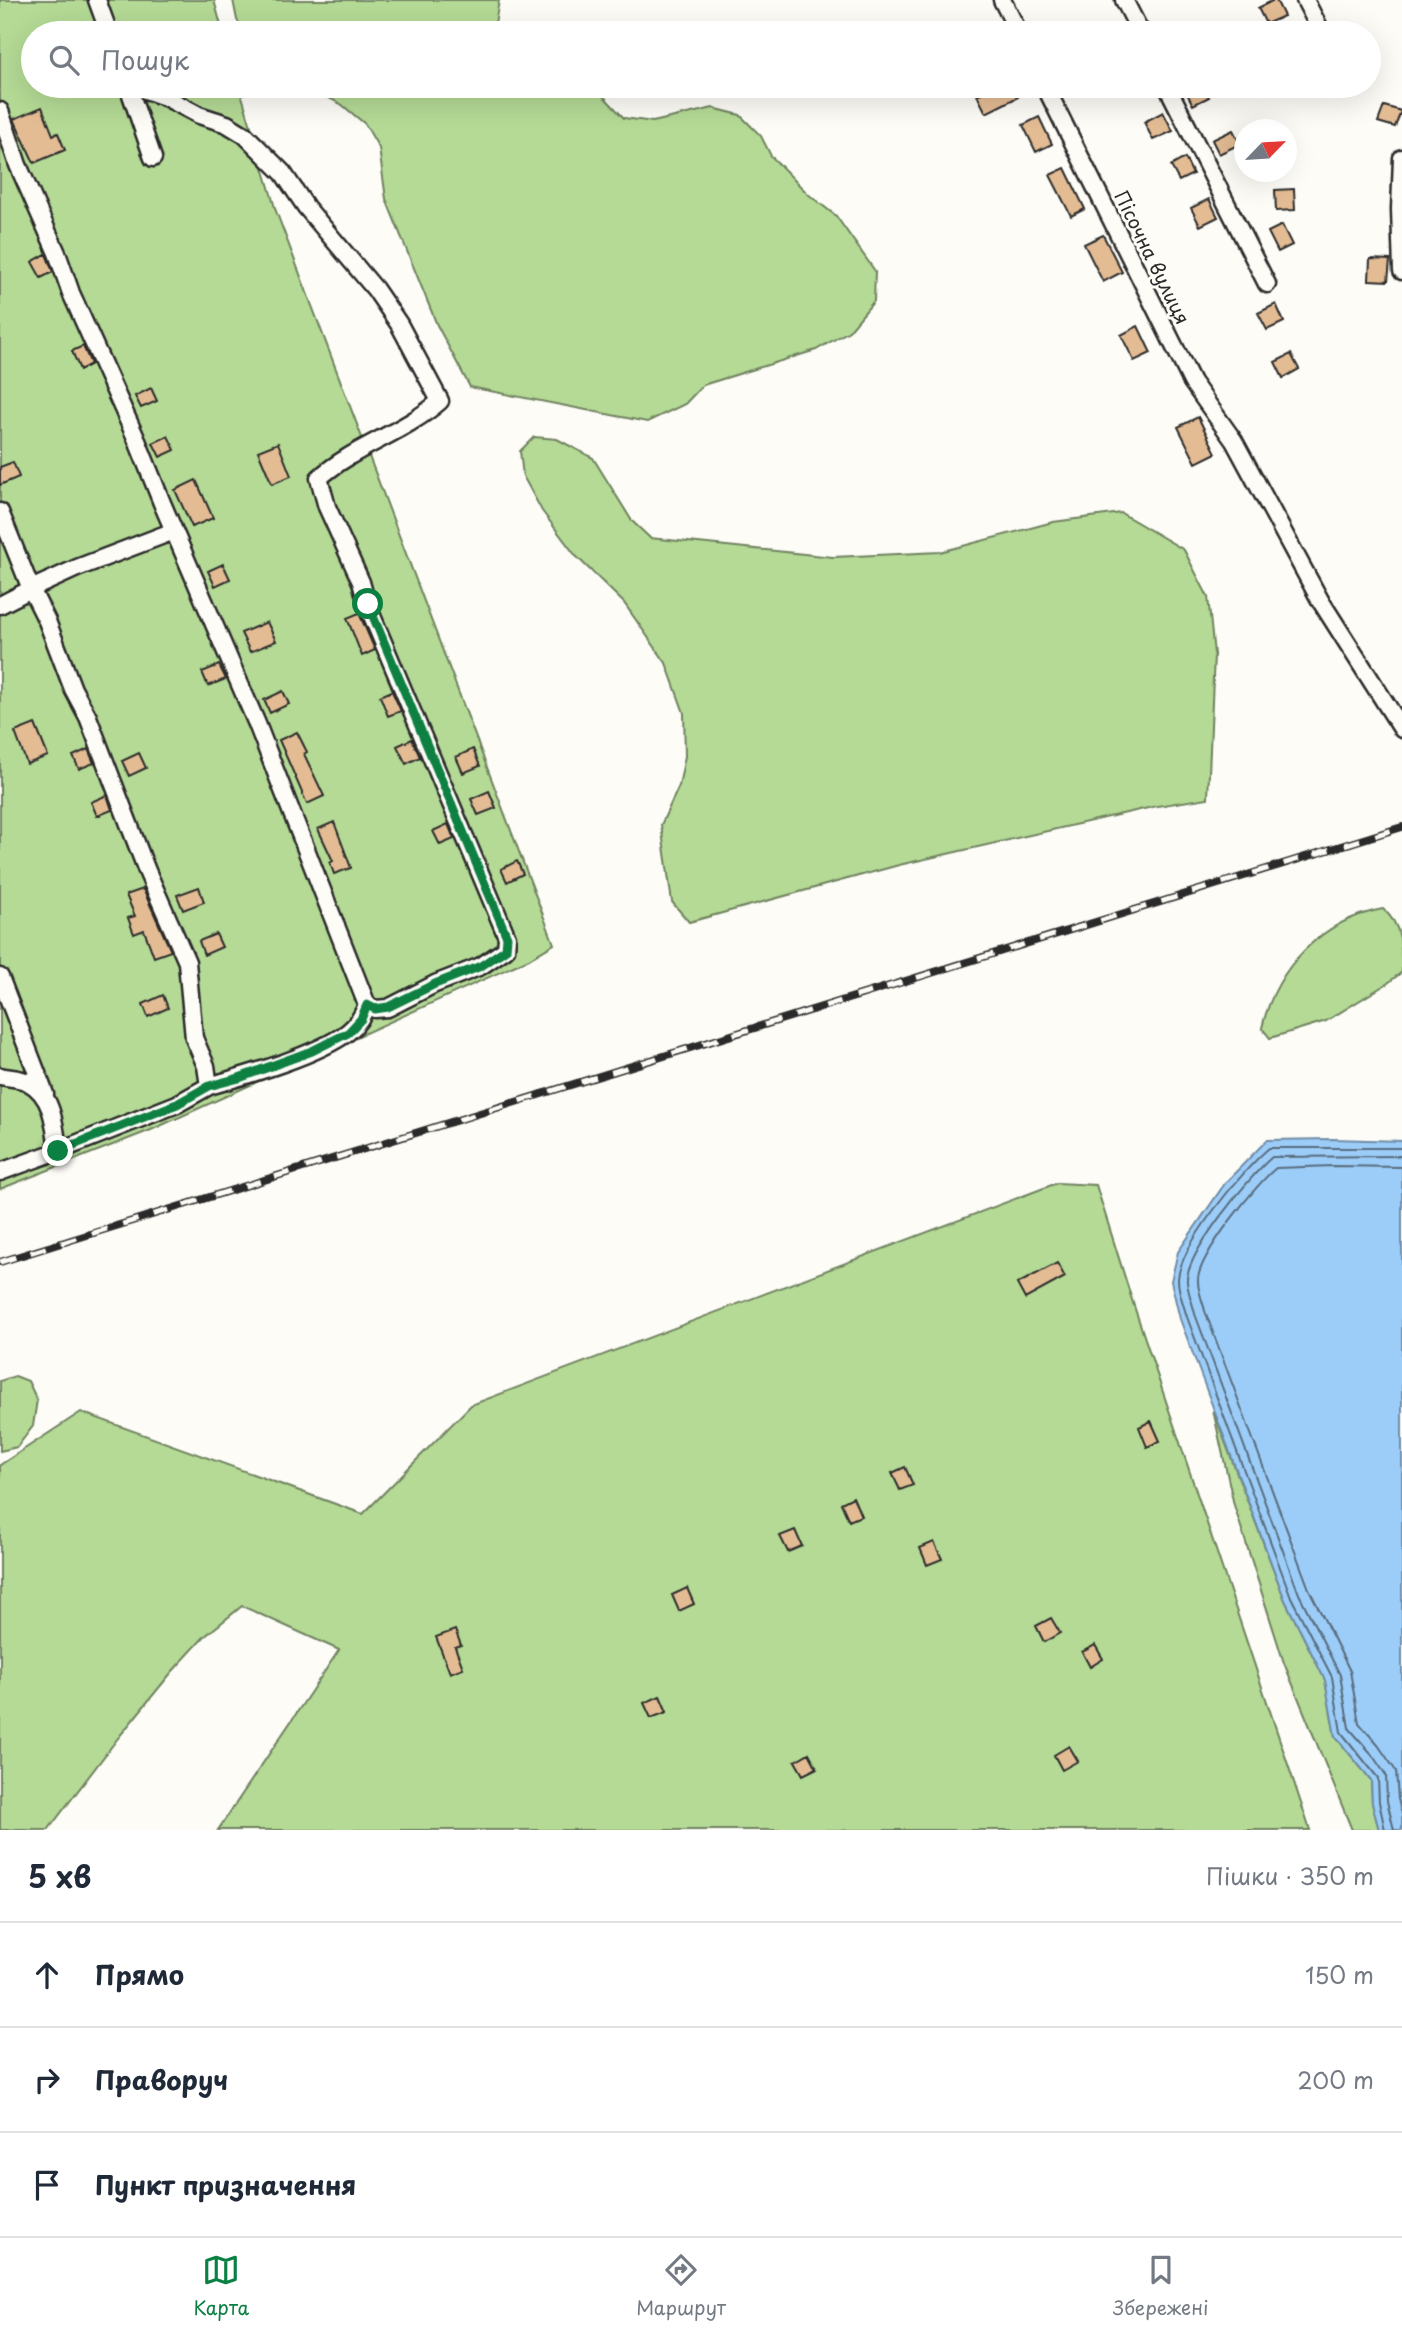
<!DOCTYPE html>
<html lang="uk">
<head>
<meta charset="utf-8">
<style>
  :root { --surface:#fff; --page:#f2f2f3; --text:#1f2937; --muted:#747a83; --line:#e0e1e3; --accent:#0b8043 }
  body { margin:0; font-family:"Playpen Sans",sans-serif; background:var(--page); color:var(--text) }
  .compass { position:absolute; left:1234px; top:119px; width:63px; height:63px; border-radius:50%; background:var(--surface); box-shadow:0 7px 28px #0002; rotate:65deg }
  .stop { position:absolute; width:21px; height:21px; margin:-16px; border:5px solid #0b8043; border-radius:50%; background:#fff }
  .stop.end { background:#0b8043; border-color:#fff; box-shadow:0 2px 7px #0008 }
  .list { margin:0; padding:0; list-style:none }
  h2 { display:flex; justify-content:space-between; align-items:center; height:91px; margin:0; padding:0 28px; font-size:30px }
  h2 small { font-size:23px; font-weight:400; color:var(--muted) }
  .list li { display:grid; grid-template-columns:46px 1fr auto; gap:21px; align-items:center; box-sizing:border-box; height:105px; padding:0 28px; border-top:2px solid var(--line) }
  .list b { display:block; font-size:26px; white-space:nowrap }
  .list em { font-size:23px; font-style:normal; color:var(--muted) }
  .icon { flex:none; width:38px; height:38px; fill:none; stroke:currentColor; stroke-width:2; stroke-linecap:round; stroke-linejoin:round }
  .map { position:relative; flex:none; width:1402px; height:1830px; overflow:hidden }
  .search { position:absolute; background:var(--surface); box-shadow:0 7px 28px #0002; left:21px; right:21px; top:21px; height:77px; display:flex; align-items:center; gap:18px; box-sizing:border-box; padding:0 24px; border-radius:38px; color:var(--muted); font-size:26px }
  .sheet { height:406px; background:var(--surface) }
  nav { display:flex; justify-content:space-around; align-items:center; box-sizing:border-box; height:98px; border-top:2px solid var(--line); background:var(--surface); font-size:19px; color:var(--muted) }
  nav a { display:grid; justify-items:center; gap:4px }
  nav .on { color:var(--accent) }
  .map>svg:first-child { display:block }
  .green { fill:#b4da95; stroke:#708260; stroke-width:2 }
  .water { fill:#9ccdf9; stroke:#6f8ca7; stroke-width:2 }
  .lines { fill:none; stroke-linecap:round; stroke-linejoin:round }
  .shore { stroke:#586c7d; stroke-width:2 }
  .building { fill:#e3bc94; stroke:#2b2b2b; stroke-width:2 }
  .minor-casing { stroke:#2b2b2b; stroke-width:21 }
  .minor { stroke:#fdfcf7; stroke-width:16 }
  .rail-casing { stroke:#2b2b2b; stroke-width:8 }
  .rail { stroke:#fdfcf7; stroke-width:5; stroke-dasharray:16; stroke-linecap:butt }
  .route { stroke:#0b8043; stroke-width:9 }
  .labels { text-anchor:middle; dominant-baseline:central; stroke-width:6; stroke-linejoin:round; paint-order:stroke }
  .street-label { font-size:19px; fill:#2b2b2b; stroke:#fdfcf7 }
</style>
</head>
<body>
<div class="map">
<svg width="1402" height="1830" viewBox="0 0 1402 1830">
  <rect width="100%" height="100%" fill="#fdfcf7"/>
  <filter id="ink" filterUnits="userSpaceOnUse"><feTurbulence type="fractalNoise" baseFrequency=".0143" numOctaves="2"/><feDisplacementMap in="SourceGraphic" scale="14" xChannelSelector="R" yChannelSelector="G"/><feConvolveMatrix kernelMatrix="1 2 1 2 8 2 1 2 1" color-interpolation-filters="sRGB"/></filter>
  <g filter="url(#ink)">
    <!-- green -->
    <path class="green" d="M0,0h214l9,33h-190v53h206l37,125 278,733 -25,15 -378,171 -151,59z
      M233,0h266l-5,30 7,3h-256l-8,-13z
      M305,86h289l30,32 29,4 60,-14 27,7 21,21 10,20 37,38 28,22 39,55 -1,30 -25,30 -33,19 -113,35 -18,19 -38,18 -177,-35 -33,-62 -51,-126 -7,-51 -14,-24 -24,-20z
      M534,437l23,2 36,19 39,63 18,17 183,19 107,-5 113,-30 68,-9 63,37 24,47 6,57 -6,144 -51,8 -258,59 -210,57 -17,-20 -11,-77 18,-39 6,-30 -1,-43 -18,-50 -42,-60 -48,-47 -34,-45 -19,-35 -3,-25z
      M1383,909c19,16 19,36 19,63l-14,11 -62,38 -56,17 -8,-10c14,-60 59,-108 121,-119z
      M1057,1183l39,2 36,115 178,530h-1092l121,-180 -97,-44 -38,31 -33,36 -53,65 -70,92h-48v-365l81,-53 282,102 108,-109z
      M15,1376l13,5 9,19 -4,26 -16,21 -17,4v-70z
      M1213,1410l72,190 40,80 10,56 36,44 1,23 7,27h-27l-68,-167 -50,-158z"/>
    <!-- water -->
    <path class="water" d="M1333,1139l69,2v689h-23l-7,-27 -1,-23 -36,-44 -10,-56 -40,-80 -105,-281 -9,-38 7,-29 48,-70 41,-42z"/>
    <g class="lines">
      <!-- shore -->
      <path class="shore" d="M1402,1167l-69,-1 -57,2c-20,16 -76,86 -78,111 -1,10 5,23 7,32l104,278 41,82 9,52 19,22 18,26 2,28 4,15
        M1385,1830l-6,-28 -1,-24 -37,-46 -9,-55 -41,-80 -104,-280c-3,-11 -9,-26 -9,-37 1,-34 65,-110 91,-132h133
        M1394,1830l-7,-29 -1,-26 -16,-23 -21,-24 -9,-53 -41,-81 -104,-280c-2,-10 -7,-21 -8,-32 -2,-28 63,-106 85,-125l130,-1"/>
    </g>
    <!-- building -->
    <path class="building" d="M1274,0h2l8,16 -18,8 -8,-16z
      M994,86h18l6,11 -32,16 -9,-18z
      M1183,86h20l6,11 -16,8z
      M1384,106l17,5 -6,16 -17,-5z
      M42,107l11,28 5,-2 7,17 -31,13 -20,-44z
      M1163,112l10,19 -20,9 -9,-18z
      M1039,117l13,27 -16,8 -13,-27z
      M1233,130l7,14 -21,10 -7,-14z
      M1185,158l8,16 -14,7 -8,-15z
      M1065,168l20,41 -14,7 -21,-41z
      M1294,189l1,21 -19,1 -1,-21z
      M1209,199l9,18 -18,9 -9,-18z
      M1282,225l10,20 -14,7 -10,-20z
      M1103,235l19,37 -19,10 -19,-38z
      M46,254l7,18 -12,6 -9,-16z
      M1370,259l20,1 -2,21 -19,-1z
      M1276,304l8,18 -17,8 -9,-17z
      M1138,326l13,27 -17,8 -13,-26z
      M83,346l8,18 -11,6 -8,-19z
      M1291,354l8,15 -16,9 -8,-16z
      M151,388l6,13 -16,7 -6,-12z
      M1198,417l18,36 -20,10 -18,-36z
      M168,436l7,14 -15,7 -7,-14z
      M278,443l13,33 -19,8 -14,-33z
      M13,462l6,15 -19,8v-18z
      M196,480l17,38 -21,9 -17,-37z
      M223,564l7,15 -15,7 -7,-15z
      M359,613l16,37 -13,6 -15,-38z
      M267,622l9,19 -26,11 -9,-19z
      M219,665l7,14 -18,7 -6,-14z
      M283,691l6,13 -19,9 -6,-13z
      M392,691l9,20 -13,5 -8,-20z
      M35,724l13,32 -21,8 -12,-32z
      M297,732l10,20 -3,2 20,42 -17,8 -28,-64z
      M412,739l8,18 -14,7 -9,-18z
      M88,749l6,14 -15,6 -6,-13z
      M473,749l7,17 -17,7 -7,-16z
      M139,753l7,15 -17,8 -7,-15z
      M489,791l7,17 -18,7 -7,-16z
      M107,795l5,15 -15,6 -6,-14z
      M334,822l17,46 -17,6 -4,-11 3,-2 -15,-32z
      M448,824l6,15 -14,6 -7,-14z
      M517,861l6,13 -16,8 -6,-13z
      M199,887l5,15 -21,8 -6,-15z
      M143,889l28,62 -17,6 -10,-27 -10,4 -6,-16 7,-2 -9,-21z
      M216,934l6,13 -18,8 -5,-14z
      M163,995l5,13 -20,9 -5,-13z
      M1057,1263l8,14 -40,22 -8,-15z
      M1151,1421l9,20 -13,6 -8,-20z
      M905,1467l8,18 -13,5 -8,-17z
      M853,1497l8,19 -12,5 -8,-18z
      M795,1530l7,16 -14,6 -8,-16z
      M934,1542l8,17 -15,6 -7,-17z
      M687,1588l7,16 -15,7 -7,-16z
      M1051,1618l9,15 -16,9 -8,-16z
      M455,1630l6,15 -6,2 8,21 -13,5 -14,-36z
      M1095,1645l8,14 -13,8 -8,-15z
      M660,1696l7,16 -16,6 -7,-15z
      M1069,1746l9,15 -16,9 -8,-15z
      M809,1753l8,15 -14,7 -8,-14z"/>
    <g class="lines">
      <!-- minor casing -->
      <g class="minor-casing">
        <path id="minor" d="M97,0l12,33
          M1002,0l17,33
          M1124,0l17,33
          M1305,0l16,31
          M128,86l25,72
          M134,86l31,11 34,18 28,9 18,11 38,38 23,34 69,82 24,35 41,77c-36,32 -85,45 -121,77l8,29 34,75 6,22 140,333 -1,12 -25,17 -46,18 -47,24 -13,1 -8,-4
          M1045,86l147,296 42,59 86,159 82,129
          M1167,86l100,198
          M0,111l18,54 39,88 14,40 65,145 26,65 95,221 110,281c-5,11 -9,19 -19,27 -30,23 -101,43 -139,54
          M1402,158l-2,51 2,62
          M0,512l31,77 46,-21 97,-37
          M0,605l31,-16 16,32 26,68 15,28 59,154 40,91 7,76 12,28 3,20 -32,18 -119,47
          M0,977l45,117
          M0,1076c9,2 20,2 28,6 25,13 27,44 30,69l-58,21"/>
      </g>
      <!-- minor -->
      <use href="#minor" class="minor"/>
      <!-- rail casing -->
      <g class="rail-casing">
        <path id="rail" d="M0,1262l1402,-435"/>
      </g>
      <!-- rail -->
      <use href="#rail" class="rail"/>
    </g>
  </g>
  <g class="lines" filter="url(#ink)">
    <!-- route -->
    <path class="route" d="M58,1151l119,-47 32,-18 30,-8 73,-27 36,-18 13,-14 6,-14 8,4 13,-2 47,-23 46,-18 25,-17 1,-12 -139,-333"/>
  </g>
  <g class="labels">
    <!-- street labels -->
    <g class="street-label">
      <text transform="translate(1153 257) rotate(64)">Пісочна вулиця</text>
    </g>
  </g>
</svg>
<svg class="compass" viewBox="-18 -18 36 36"><path d="M0-13l5 13h-10z" fill="#e53935"/><path d="M0 13l5-13h-10z" fill="#747a83"/></svg>
<div class="stop" style="left:368px;top:604px"></div>
<div class="stop end" style="left:58px;top:1151px"></div>
<div class="search"><svg class="icon" aria-label="search" viewBox="0 0 24 24"><circle cx="10" cy="10" r="6"/><path d="M15 15l6 6"/></svg>Пошук</div>
</div>
<section class="sheet">
<h2>5 хв<small>Пішки · 350 m</small></h2>
<ul class="list">
<li><svg class="icon" aria-label="ahead" viewBox="0 0 24 24"><path d="M12 20V5M6 11l6-6 6 6"/></svg><div><b>Прямо</b></div><em>150 m</em></li>
<li><svg class="icon" aria-label="right" viewBox="0 0 24 24"><path d="M7 20v-9h11M14 6l5 5-5 5"/></svg><div><b>Праворуч</b></div><em>200 m</em></li>
<li><svg class="icon" aria-label="arrive" viewBox="0 0 24 24"><path d="M6 21V4h12l-3 4 3 4H6"/></svg><div><b>Пункт призначення</b></div></li>
</ul>
</section>
<nav>
<a class="on"><svg class="icon" aria-label="map" viewBox="0 0 24 24"><path d="M3 6l6-2 6 2 6-2v14l-6 2-6-2-6 2zM9 4v14M15 6v14"/></svg>Карта</a>
<a><svg class="icon" aria-label="directions" viewBox="0 0 24 24"><path d="M12 3l9 9-9 9-9-9zM9 14v-3h6M13 9l2 2-2 2"/></svg>Маршрут</a>
<a><svg class="icon" aria-label="saved" viewBox="0 0 24 24"><path d="M7 4h10v16l-5-4-5 4z"/></svg>Збережені</a>
</nav>
</body>
</html>
